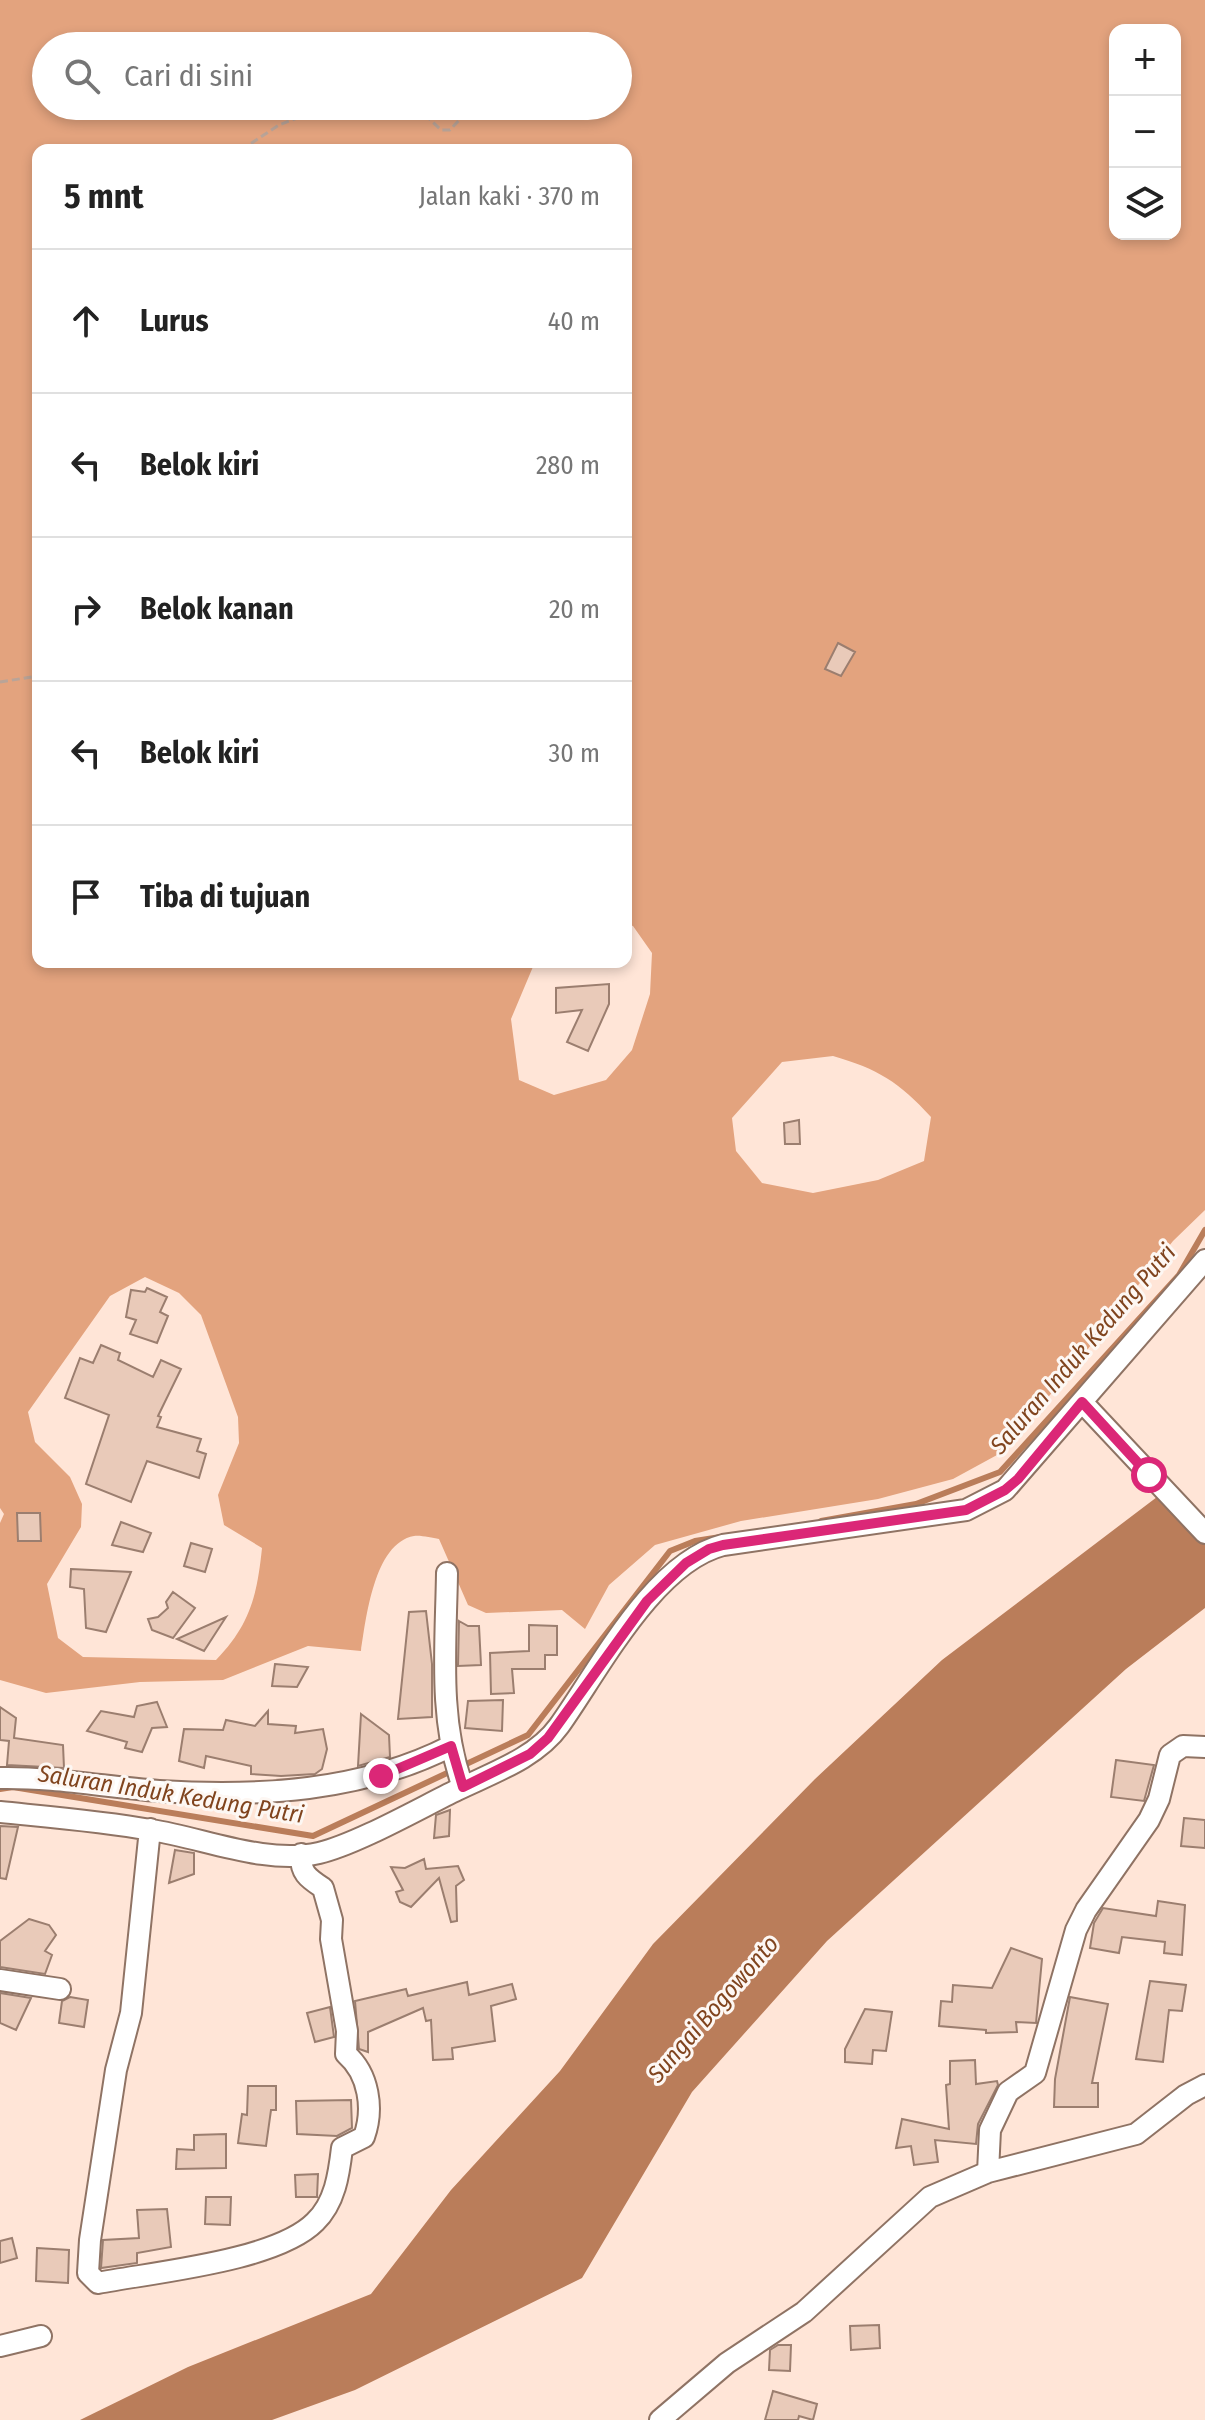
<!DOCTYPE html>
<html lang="id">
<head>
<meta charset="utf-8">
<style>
  :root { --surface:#fff; --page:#f6f6f6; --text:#222; --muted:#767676; --line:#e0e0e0 }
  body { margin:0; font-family:"Fira Sans Condensed",sans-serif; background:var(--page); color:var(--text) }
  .controls { position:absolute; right:24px; top:24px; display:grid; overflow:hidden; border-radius:16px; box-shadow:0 4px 12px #0003 }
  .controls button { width:72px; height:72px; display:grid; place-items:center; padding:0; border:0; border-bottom:2px solid var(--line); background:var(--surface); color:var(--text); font:40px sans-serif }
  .stop { position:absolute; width:24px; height:24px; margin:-18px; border:6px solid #db2777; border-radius:50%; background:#fff }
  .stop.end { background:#db2777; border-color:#fff; box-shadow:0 2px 8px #0008 }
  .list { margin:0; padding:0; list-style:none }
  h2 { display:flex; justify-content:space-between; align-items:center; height:104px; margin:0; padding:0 32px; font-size:34px }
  h2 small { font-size:26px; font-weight:400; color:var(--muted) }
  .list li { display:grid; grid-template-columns:52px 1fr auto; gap:24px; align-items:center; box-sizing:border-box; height:144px; padding:0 32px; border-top:2px solid var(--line) }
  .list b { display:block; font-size:30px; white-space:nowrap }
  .list em { font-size:26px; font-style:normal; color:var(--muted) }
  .icon { flex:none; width:44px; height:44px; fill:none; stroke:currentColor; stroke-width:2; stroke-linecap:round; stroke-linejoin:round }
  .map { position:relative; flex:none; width:1205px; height:2420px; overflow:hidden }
  .search { position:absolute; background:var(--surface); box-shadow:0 4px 12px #0003; left:32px; top:32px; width:600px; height:88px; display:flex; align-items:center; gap:20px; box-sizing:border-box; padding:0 28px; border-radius:44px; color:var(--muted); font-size:30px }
  .panel { position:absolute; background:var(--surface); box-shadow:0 4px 12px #0003; left:32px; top:144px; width:600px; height:824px; border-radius:16px }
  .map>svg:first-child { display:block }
  .forest { fill:#e3a37e; fill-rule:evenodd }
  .water { fill:#ba7d5a }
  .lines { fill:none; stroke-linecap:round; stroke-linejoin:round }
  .stream { stroke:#ba7d5a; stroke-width:6 }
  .building { fill:#e9cab9; stroke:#9b7e6f; stroke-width:2 }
  .minor-casing { stroke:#8f7364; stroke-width:24 }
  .path { stroke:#b9a498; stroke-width:3; stroke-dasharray:8 4; stroke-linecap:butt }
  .minor { stroke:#fff; stroke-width:20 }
  .route { stroke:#db2777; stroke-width:10 }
  .labels { text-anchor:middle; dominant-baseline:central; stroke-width:6; stroke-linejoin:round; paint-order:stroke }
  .water-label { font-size:24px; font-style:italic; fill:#80441e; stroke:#fdf7f3 }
</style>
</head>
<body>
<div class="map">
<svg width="1205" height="2420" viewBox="0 0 1205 2420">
  <rect width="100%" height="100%" fill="#ffe5d7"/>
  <!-- forest -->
  <path class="forest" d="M0,0h1205v1210l-32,31 -108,137 -68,77 -44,24 -75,20 -137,22 -86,24 -46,40 -24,44 -23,-19 -76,3 -18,-8 -29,-66c-7,-1 -18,-4 -25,-3 -40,7 -48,83 -53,115l-53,-5 -85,34 -83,2 -94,11 -46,-13v-157l4,-9 -4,-6zM1115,30h60v204h-60zM46,46h572v60h-572zM38,150h588v774l7,2 19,27 -2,41 -18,56 -26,30 -52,15 -35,-15 -8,-61 24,-57h-497zM833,1056c45,13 66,26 98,61l-7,44 -46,19 -65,13 -51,-10 -26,-32 -4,-33 50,-56zM145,1277l34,16 22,22 37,102 1,26 -21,52 6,30 38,23c-5,48 -12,77 -46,112l-133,-3 -25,-19 -11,-54 34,-57 1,-23 -12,-27 -35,-35 -7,-30 82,-116z"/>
  <!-- water -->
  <path class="water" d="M1157,1497l48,48v63l-79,61 -299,272 -135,151 -110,186 -227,112 -83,30h-192l108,-53 183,-73 80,-104 109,-119 93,-127 162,-165 127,-119z"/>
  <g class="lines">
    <!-- stream -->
    <path class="stream" d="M821,1521l95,-17 84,-32 179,-197 26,-45
      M0,1789l13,-2 300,49 215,-101 142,-184 25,-10 32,-5"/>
  </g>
  <!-- building -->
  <path class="building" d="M838,643l17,9 -14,24 -16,-7z
    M609,984v20l-21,47 -21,-9 15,-32 -26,3v-25z
    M799,1120l1,24h-15l-1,-21z
    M147,1288l20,9 -7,15 8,4 -11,27 -27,-9 6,-14 -10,-3 5,-27 14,2z
    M101,1345l19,8 -2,7 35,17 8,-17 20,9 -23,47 3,1 -4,10 44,12 -4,12 9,3 -7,24 -52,-17 -16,41 -45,-18 23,-69 -44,-17 15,-40 13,5z
    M17,1513h23l1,28h-23z
    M121,1522l30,11 -8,19 -31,-7z
    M191,1543l21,6 -7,23 -21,-6z
    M71,1569l60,3 -25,60 -20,-4 -2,-39 -14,-2z
    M173,1592l22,16 -22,30 -21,-8 -4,-11 10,-2 10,-9 -2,-6z
    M426,1611l6,53v53l-34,2 11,-107z
    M226,1617l-22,34 -27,-12z
    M459,1621l9,5h11l2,39 -23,1z
    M529,1625l28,1v29h-12v14h-33l2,24 -23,1 -1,-41 39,-2z
    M275,1664l33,3 -11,20 -25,-1z
    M503,1700l-1,31 -37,-3 3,-27z
    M157,1702l10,25 -15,1 -10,24 -17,-4 2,-6 -40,-11 14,-20 33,6 3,-11z
    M0,1707l16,11 -2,20 49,7 1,23 -57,-3 2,-24 -9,-1z
    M268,1711v13l28,2 -1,7 28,-4 4,20 -5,20 -7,5 -34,2 -30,-2v-8l-45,-10 -2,12 -25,-7 5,-32 39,1 3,-10 29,6z
    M361,1714l28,21 1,22 -32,9z
    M1116,1760l38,5 -10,36 -33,-4z
    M450,1810l-1,26 -15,2 2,-23z
    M1184,1818l21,2v28l-24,-2z
    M0,1826l18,1 -12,52 -6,-1z
    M175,1850l19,3v21l-25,9z
    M424,1859l2,10 32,-3 6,14 -8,6 1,35 -6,1 -12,-44 -28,29 -11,-5 -4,-10 7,-2 -12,-23 14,1z
    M1158,1901l27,4 -3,50 -18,-2 1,-11 -43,-5 -3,16 -29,-5 4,-25 9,-15 53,8z
    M29,1919l20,6 7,10 -11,16 7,4 -7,19 -45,-7v-26z
    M1011,1948l31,11 -6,64 -20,-1 1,10 -31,1v-3l-47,-4 2,-25 11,1 1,-17 39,3z
    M1150,1981l36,4 -4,26 -13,-1 -6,52 -27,-3z
    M467,1982l2,13 43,-11 4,15 -25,7 4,35 -43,7 1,11 -20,1 -2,-40 -5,1 -3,-13 -55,24v20l-9,-3 -4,-48 51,-12 2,7z
    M0,1993l31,5 -15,32 -16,-7z
    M70,1997l18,3 -4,27 -25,-4 3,-22z
    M1070,1997l38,7 -16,79h6v24h-44l1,-28z
    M330,2007l4,30 -19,5 -8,-29z
    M865,2009l27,3 -6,39 -13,-1 -1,14 -27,-2v-13z
    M975,2060l1,24 21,-3 1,4 -20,39 -2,20 -41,-4 3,22 -24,3 -3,-19 -15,2 6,-29 47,10 -3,-44 4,-1v-23z
    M248,2086h28v24h-5l-5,36 -28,-3 4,-29 5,1z
    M351,2100l1,28 -15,8 -40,-2 -1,-33z
    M226,2134v34l-50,1 1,-20 17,1v-15z
    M318,2174l-1,23h-21l-1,-22z
    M206,2197h25l-1,28 -25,-1z
    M167,2209l4,38 -34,6v10l-36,5 2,-28 36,-2 -2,-28z
    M12,2238l5,20 -17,5v-22z
    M37,2248l32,2 -1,33 -32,-2z
    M879,2325l1,23 -29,2 -1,-24z
    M778,2345h13l-1,26 -21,-1 1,-20z
    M773,2391l44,13 -4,16 -14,-4 -1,4h-33z"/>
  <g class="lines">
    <!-- minor casing -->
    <g class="minor-casing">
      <path id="minor" d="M1082,1402l123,131
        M447,1573c-1,71 -9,146 16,214
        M0,1778c53,-1 106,9 159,13 99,6 202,1 292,-45
        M0,1812c50,5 101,9 151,18 53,8 114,35 168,23 38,-9 101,-45 138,-63 35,-17 79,-32 102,-64 40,-56 94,-163 164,-181l243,-35 39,-20 200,-230
        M150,1829l-19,184 -15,57 -26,170 -2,33 10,10c57,-11 178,-22 217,-61 20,-19 24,-48 27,-74l22,-11c10,-28 5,-63 -18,-83l1,-23 -16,-92 1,-19 -9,-32c-15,-10 -23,-15 -22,-34
        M0,1980l60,9
        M988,2172l2,-42 18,-38 27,-19 41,-143 10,-20 63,-90 10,-21 11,-44 13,-9 22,1
        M0,2346l41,-10
        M660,2420l67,-57 77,-51 126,-115 58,-25 148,-38 50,-39 19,-10"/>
    </g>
    <!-- path -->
    <path class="path" d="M416,106l25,24h9l11,-12 -11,-11
      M241,150l38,-25 49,-19
      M0,682l38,-6"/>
    <!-- minor -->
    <use href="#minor" class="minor"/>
  </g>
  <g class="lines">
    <!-- route -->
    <path class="route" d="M381,1776l70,-30 12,41 67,-33 18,-16 99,-137 39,-38 23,-14 14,-4 243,-35 39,-20 13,-11 64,-77 67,73"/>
  </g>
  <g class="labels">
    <!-- water labels -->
    <g class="water-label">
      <text transform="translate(1083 1349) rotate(-49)">Saluran Induk Kedung Putri</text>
      <text transform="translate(171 1794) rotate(9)">Saluran Induk Kedung Putri</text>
      <text transform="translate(713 2009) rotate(-49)">Sungai Bogowonto</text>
    </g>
  </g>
</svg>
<div class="controls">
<button>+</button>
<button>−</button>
<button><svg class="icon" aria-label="layers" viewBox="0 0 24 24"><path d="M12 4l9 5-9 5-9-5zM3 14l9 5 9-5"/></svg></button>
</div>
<div class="stop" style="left:1149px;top:1475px"></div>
<div class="stop end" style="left:381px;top:1776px"></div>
<div class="search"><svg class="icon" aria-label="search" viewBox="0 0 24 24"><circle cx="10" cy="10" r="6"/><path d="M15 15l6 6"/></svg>Cari di sini</div>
<section class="panel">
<h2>5 mnt<small>Jalan kaki · 370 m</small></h2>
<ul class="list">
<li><svg class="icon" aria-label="ahead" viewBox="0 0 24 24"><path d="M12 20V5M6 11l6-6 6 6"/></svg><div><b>Lurus</b></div><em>40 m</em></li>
<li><svg class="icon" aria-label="left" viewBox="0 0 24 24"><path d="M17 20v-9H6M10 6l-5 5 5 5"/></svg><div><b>Belok kiri</b></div><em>280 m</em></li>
<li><svg class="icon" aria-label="right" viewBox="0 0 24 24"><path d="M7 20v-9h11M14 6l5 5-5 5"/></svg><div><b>Belok kanan</b></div><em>20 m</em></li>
<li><svg class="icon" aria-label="left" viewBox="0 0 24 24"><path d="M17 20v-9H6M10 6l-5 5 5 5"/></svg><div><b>Belok kiri</b></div><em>30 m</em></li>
<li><svg class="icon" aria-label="arrive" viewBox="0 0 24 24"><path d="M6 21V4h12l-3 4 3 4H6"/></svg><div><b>Tiba di tujuan</b></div></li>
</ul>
</section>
</div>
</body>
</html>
